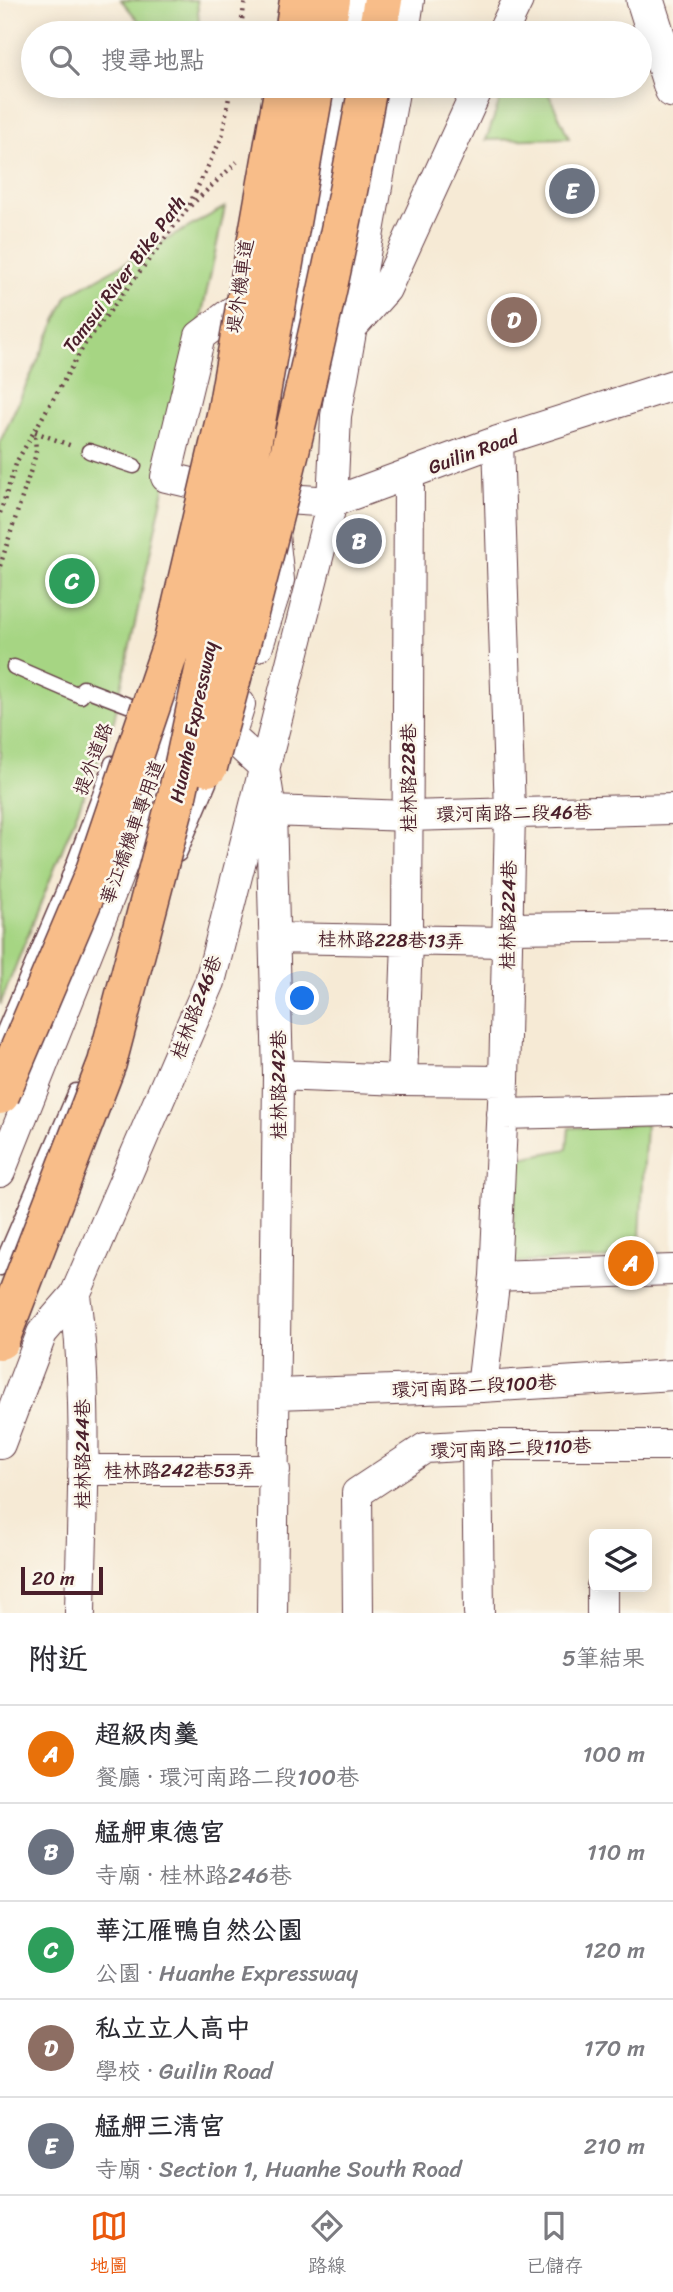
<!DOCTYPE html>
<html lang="zh-TW">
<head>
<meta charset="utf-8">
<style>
  :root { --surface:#fff; --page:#f2f2f3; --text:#2b2b33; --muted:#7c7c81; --line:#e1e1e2; --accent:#ea580c }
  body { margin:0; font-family:Sriracha,"LXGW WenKai TC",sans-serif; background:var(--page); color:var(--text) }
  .controls { position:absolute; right:21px; bottom:21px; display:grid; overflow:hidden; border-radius:10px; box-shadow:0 4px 18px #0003 }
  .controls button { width:63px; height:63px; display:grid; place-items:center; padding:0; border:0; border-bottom:2px solid var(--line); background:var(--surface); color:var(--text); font:35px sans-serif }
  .scale { position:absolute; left:21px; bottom:18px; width:82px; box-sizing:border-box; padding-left:7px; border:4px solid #4a1f2b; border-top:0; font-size:19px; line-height:24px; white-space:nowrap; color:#4a1f2b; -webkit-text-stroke:5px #fbf7ec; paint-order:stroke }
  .you { position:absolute; left:303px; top:999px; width:24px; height:24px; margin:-18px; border:5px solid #fff; border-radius:50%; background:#1a73e8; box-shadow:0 0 0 10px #1a73e833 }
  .badge { display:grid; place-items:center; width:46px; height:46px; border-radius:50%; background:var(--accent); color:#fff; font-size:23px; font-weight:700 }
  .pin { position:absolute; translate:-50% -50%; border:4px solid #fff; box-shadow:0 2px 7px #0006 }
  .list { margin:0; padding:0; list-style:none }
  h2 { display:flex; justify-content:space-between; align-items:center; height:91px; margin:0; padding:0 28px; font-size:30px }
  h2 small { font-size:23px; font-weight:400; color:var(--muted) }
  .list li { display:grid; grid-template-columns:46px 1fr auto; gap:21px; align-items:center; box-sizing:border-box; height:98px; padding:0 28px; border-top:2px solid var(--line) }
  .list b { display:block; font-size:26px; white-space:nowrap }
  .list p { margin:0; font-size:23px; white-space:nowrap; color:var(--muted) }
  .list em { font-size:23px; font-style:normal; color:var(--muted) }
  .icon { flex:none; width:38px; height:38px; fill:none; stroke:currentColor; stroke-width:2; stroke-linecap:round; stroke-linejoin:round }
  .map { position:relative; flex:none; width:673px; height:1613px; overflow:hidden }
  .search { position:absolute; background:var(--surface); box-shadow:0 4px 18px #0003; left:21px; right:21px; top:21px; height:77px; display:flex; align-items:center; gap:18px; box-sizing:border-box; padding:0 24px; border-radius:38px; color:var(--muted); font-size:26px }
  .sheet { height:581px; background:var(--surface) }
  nav { display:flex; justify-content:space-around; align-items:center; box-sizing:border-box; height:98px; border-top:2px solid var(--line); background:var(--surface); font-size:19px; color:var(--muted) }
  nav a { display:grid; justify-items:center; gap:4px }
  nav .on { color:var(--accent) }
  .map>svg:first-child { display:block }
  .green { fill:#a6d583; stroke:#787a57; stroke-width:2 }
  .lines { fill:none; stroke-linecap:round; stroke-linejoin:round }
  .service-casing { stroke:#643d44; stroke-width:17 }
  .minor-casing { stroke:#643d44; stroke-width:32 }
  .tertiary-casing { stroke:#643d44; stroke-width:39 }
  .trunk-casing { stroke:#643d44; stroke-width:41 }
  .path { stroke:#643d44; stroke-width:4.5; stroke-dasharray:2 5; stroke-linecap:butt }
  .service { stroke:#fff; stroke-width:14 }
  .minor { stroke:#fff; stroke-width:30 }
  .tertiary { stroke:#fff; stroke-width:37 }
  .trunk { stroke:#f8bd89; stroke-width:38 }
  .trunk-bridge-casing { stroke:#643d44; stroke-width:41; stroke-linecap:butt }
  .trunk-bridge { stroke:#f8bd89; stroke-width:38 }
  .labels { text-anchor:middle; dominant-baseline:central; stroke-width:5; stroke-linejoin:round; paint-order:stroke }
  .street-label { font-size:19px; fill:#4a1f2b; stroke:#fbf7ec }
</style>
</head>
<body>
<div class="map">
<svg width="673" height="1613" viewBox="0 0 673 1613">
  <rect width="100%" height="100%" fill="#fbf7ec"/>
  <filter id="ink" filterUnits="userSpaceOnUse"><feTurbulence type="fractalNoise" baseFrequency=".0143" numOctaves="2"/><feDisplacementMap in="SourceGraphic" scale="14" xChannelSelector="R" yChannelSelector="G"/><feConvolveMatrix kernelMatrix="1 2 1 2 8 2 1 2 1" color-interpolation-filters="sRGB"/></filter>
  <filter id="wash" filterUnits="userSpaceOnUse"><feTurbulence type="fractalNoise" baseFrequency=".00686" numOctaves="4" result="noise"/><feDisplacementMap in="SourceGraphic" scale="28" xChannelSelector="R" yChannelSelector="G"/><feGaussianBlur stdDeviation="1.57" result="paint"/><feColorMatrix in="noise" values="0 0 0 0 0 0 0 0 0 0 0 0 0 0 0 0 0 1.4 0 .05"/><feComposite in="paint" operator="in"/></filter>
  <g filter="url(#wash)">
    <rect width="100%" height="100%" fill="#f6ead5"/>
    <!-- green -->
    <path class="green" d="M121,0h76l3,33h-51z
      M505,86h40l24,52 -83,2z
      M225,207l-111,513 -114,285v-563l68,-147z
      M646,1124l-7,133 -128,6 5,-104 51,-10 2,-21z"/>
  </g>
  <g filter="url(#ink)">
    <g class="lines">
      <!-- service casing -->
      <g class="service-casing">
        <path id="service" d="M89,451l45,15
          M14,667l67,29 2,-8 50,19
          M179,854l36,-85
          M0,1040l63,-148 49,-129
          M0,1268l76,-177"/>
      </g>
      <!-- minor casing -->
      <g class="minor-casing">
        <path id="minor" d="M351,33l6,-33
          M404,33l5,-33
          M502,33l16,-33
          M233,311l-33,25 -34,141 56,13 49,8 61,4 166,-61 175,-56
          M354,325l32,-36 93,-203
          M288,386l54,-300
          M258,646l21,-66 -5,-45
          M240,704l-10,32 34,31 7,44 7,264 -6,538
          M271,811l137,5 265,-7
          M508,928l165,-2
          M275,938l232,4
          M278,1075l124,5 102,1
          M402,1080l5,-139 2,-466
          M502,1114l171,-4
          M0,1172l136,-342 55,-171
          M495,1276l178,-6
          M75,1295c14,105 7,212 5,318
          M482,1387l13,-111 9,-195 6,-268 -12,-372
          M276,1394l206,-7 191,-12
          M0,1444l42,-111 33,-38 135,-313 122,-480 4,-86 59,-330
          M477,1445l2,168
          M83,1470h192
          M602,1587v26
          M358,1613l-1,-120 68,-45 52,-3h196"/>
      </g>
      <!-- tertiary casing -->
      <g class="tertiary-casing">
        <path id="tertiary" d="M645,0l28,89"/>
      </g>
      <!-- trunk casing -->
      <g class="trunk-casing">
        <path id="trunk" d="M294,33l5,-33
          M325,33l6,-33
          M377,33l6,-33"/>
      </g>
      <!-- path -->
      <path class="path" d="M240,33l5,-33
        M189,205l33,-68 9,-51
        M35,432l37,14
        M0,513l17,-52 68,-117 102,-135 50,-47
        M0,566l36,-112 -1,-21"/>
      <!-- service -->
      <use href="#service" class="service"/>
      <!-- minor -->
      <use href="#minor" class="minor"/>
      <!-- tertiary -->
      <use href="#tertiary" class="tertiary"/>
      <!-- trunk -->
      <use href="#trunk" class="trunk"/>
      <!-- trunk-bridge casing -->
      <g class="trunk-bridge-casing">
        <path id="trunk-bridge" d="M208,767c61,-225 119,-452 160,-681
          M0,1095l94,-221 79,-233 53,-226 58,-329
          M0,1340l107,-277 70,-267 73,-340 65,-370"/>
      </g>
      <!-- trunk-bridge -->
      <use href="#trunk-bridge" class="trunk-bridge"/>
    </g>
  </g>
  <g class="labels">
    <!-- street labels -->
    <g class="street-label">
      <text transform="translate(124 274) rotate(-53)">Tamsui River Bike Path</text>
      <text transform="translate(240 286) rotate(-82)">堤外機車道</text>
      <text transform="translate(473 452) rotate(-20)">Guilin Road</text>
      <text transform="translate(193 722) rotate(-78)">Huanhe Expressway</text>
      <text transform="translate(93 759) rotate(-69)">提外道路</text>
      <text transform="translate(408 778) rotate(-90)">桂林路228巷</text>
      <text transform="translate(514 813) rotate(-1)">環河南路二段46巷</text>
      <text transform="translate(132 832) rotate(-70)">華江橋機車專用道</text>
      <text transform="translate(508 915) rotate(-89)">桂林路224巷</text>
      <text transform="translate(391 940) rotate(1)">桂林路228巷13弄</text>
      <text transform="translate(196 1007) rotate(-69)">桂林路246巷</text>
      <text transform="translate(278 1085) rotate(-90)">桂林路242巷</text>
      <text transform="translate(474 1386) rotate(-3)">環河南路二段100巷</text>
      <text transform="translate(511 1448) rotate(-2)">環河南路二段110巷</text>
      <text transform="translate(82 1454) rotate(-90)">桂林路244巷</text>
      <text x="179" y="1470">桂林路242巷53弄</text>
    </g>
  </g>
</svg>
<div class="controls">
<button><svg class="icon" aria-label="layers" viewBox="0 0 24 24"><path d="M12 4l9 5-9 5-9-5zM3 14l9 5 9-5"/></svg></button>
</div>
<div class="scale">20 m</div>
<div class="you"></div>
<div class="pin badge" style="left:631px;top:1263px;background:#e8710a">A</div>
<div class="pin badge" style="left:359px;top:541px;background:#6b7280">B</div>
<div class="pin badge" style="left:72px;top:581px;background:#2e9e5b">C</div>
<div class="pin badge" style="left:514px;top:320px;background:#8d6e63">D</div>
<div class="pin badge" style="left:572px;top:191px;background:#6b7280">E</div>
<div class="search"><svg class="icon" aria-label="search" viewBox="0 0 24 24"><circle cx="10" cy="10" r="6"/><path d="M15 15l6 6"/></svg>搜尋地點</div>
</div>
<section class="sheet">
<h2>附近<small>5筆結果</small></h2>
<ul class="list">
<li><span class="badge" style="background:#e8710a">A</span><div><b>超級肉羹</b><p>餐廳 · 環河南路二段100巷</p></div><em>100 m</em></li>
<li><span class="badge" style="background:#6b7280">B</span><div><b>艋舺東德宮</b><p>寺廟 · 桂林路246巷</p></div><em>110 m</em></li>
<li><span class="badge" style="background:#2e9e5b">C</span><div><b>華江雁鴨自然公園</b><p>公園 · Huanhe Expressway</p></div><em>120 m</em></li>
<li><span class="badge" style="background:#8d6e63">D</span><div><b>私立立人高中</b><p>學校 · Guilin Road</p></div><em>170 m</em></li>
<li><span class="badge" style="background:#6b7280">E</span><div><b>艋舺三清宮</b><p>寺廟 · Section 1, Huanhe South Road</p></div><em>210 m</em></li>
</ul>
</section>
<nav>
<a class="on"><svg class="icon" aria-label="map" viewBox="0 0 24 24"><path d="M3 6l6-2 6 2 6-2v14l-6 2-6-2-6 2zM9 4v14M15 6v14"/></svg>地圖</a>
<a><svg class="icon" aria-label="directions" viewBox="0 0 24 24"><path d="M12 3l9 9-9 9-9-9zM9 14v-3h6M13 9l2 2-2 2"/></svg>路線</a>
<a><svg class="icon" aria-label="saved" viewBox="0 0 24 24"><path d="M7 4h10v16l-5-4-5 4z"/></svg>已儲存</a>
</nav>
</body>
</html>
